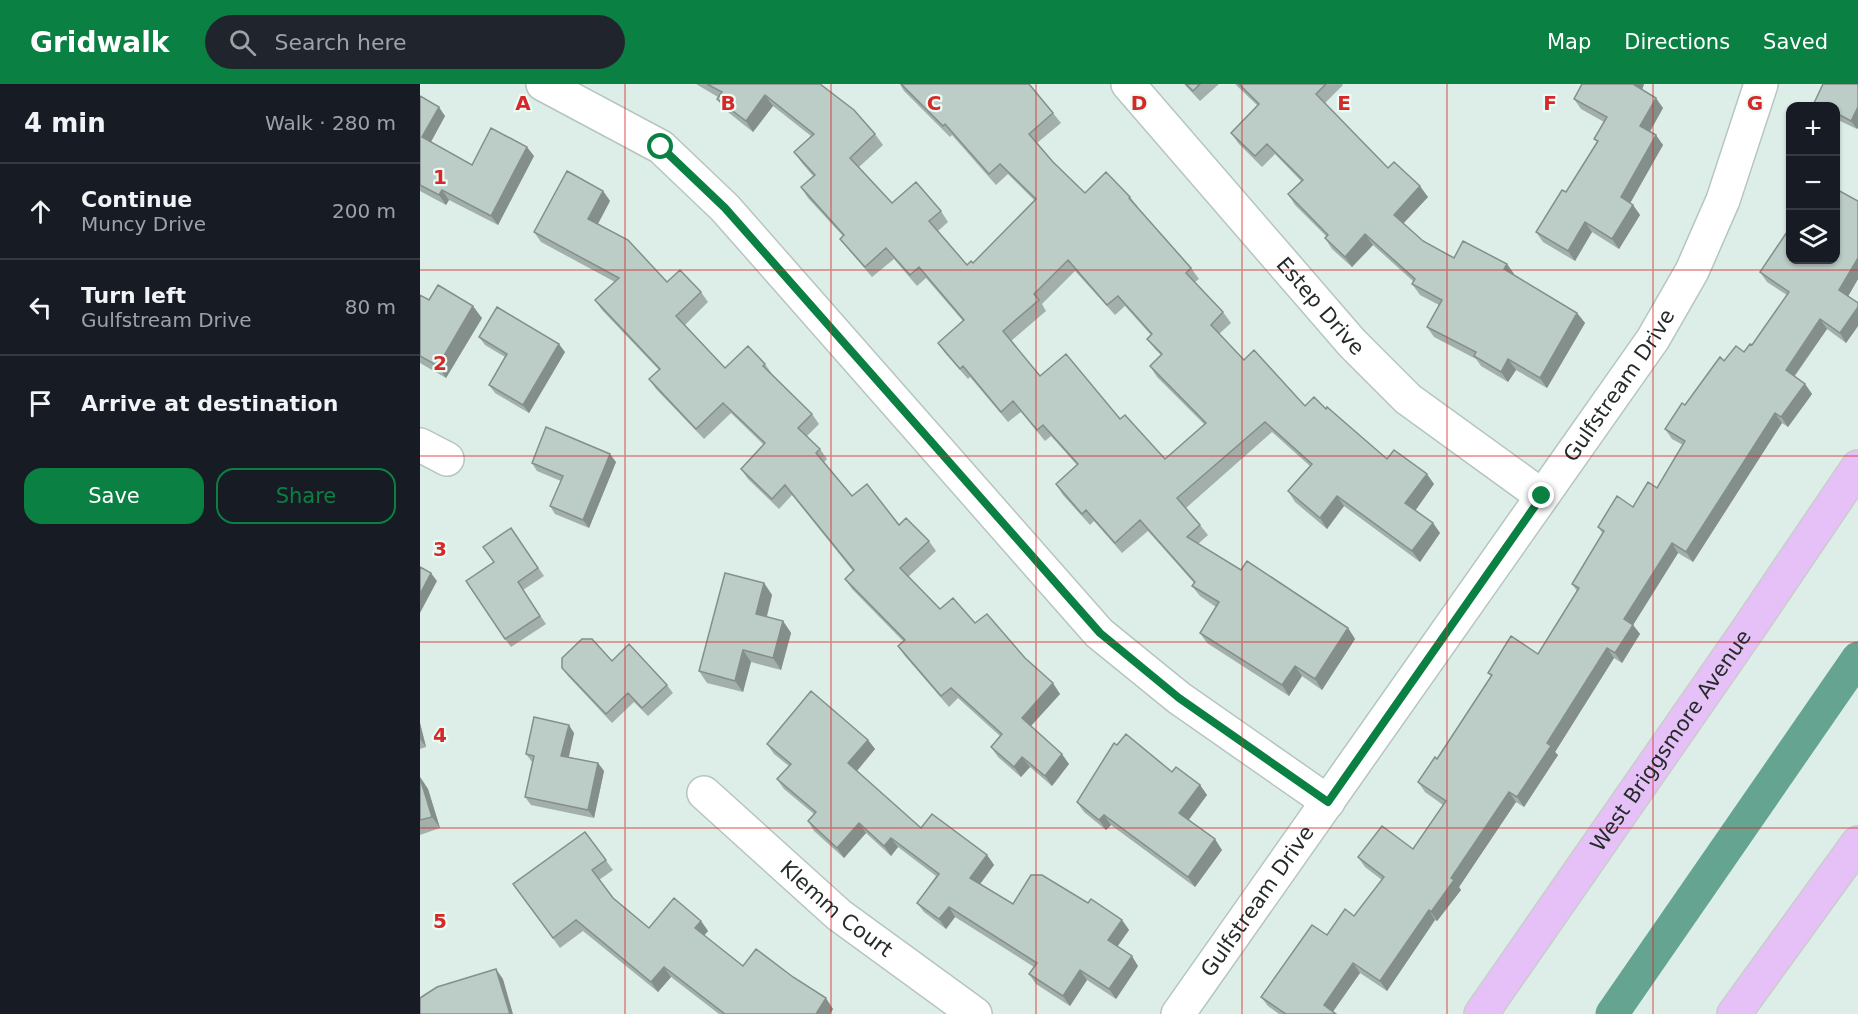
<!DOCTYPE html>
<html lang="en">
<head>
<meta charset="utf-8">
<style>
  :root { --surface:#171b24; --page:#20242c; --text:#f1f3f6; --muted:#9ea1a6; --line:#363941; --accent:#0b8043 }
  body { margin:0; font-family:"DejaVu Sans",sans-serif; background:var(--page); color:var(--text) }
  .controls { position:absolute; right:18px; top:18px; display:grid; overflow:hidden; border-radius:12px; box-shadow:0 2px 4px #0004 }
  .controls button { width:54px; height:54px; display:grid; place-items:center; padding:0; border:0; border-bottom:2px solid var(--line); background:var(--surface); color:var(--text); font:30px sans-serif }
  .stop { position:absolute; width:18px; height:18px; margin:-14px; border:4px solid #0b8043; border-radius:50%; background:#fff }
  .stop.end { background:#0b8043; border-color:#fff; box-shadow:0 2px 6px #0008 }
  .list { margin:0; padding:0; list-style:none }
  h2 { display:flex; justify-content:space-between; align-items:center; height:78px; margin:0; padding:0 24px; font-size:26px }
  h2 small { font-size:20px; font-weight:400; color:var(--muted) }
  .list li { display:grid; grid-template-columns:39px 1fr auto; gap:18px; align-items:center; box-sizing:border-box; height:96px; padding:0 24px; border-top:2px solid var(--line) }
  .list b { display:block; font-size:22px; white-space:nowrap }
  .list p { margin:0; font-size:20px; white-space:nowrap; color:var(--muted) }
  .list em { font-size:20px; font-style:normal; color:var(--muted) }
  .actions { display:flex; gap:12px; padding:18px 24px }
  .actions a { flex:1; padding:14px 0; border:2px solid var(--accent); border-radius:18px; text-align:center; font-size:21px; color:var(--accent) }
  .actions .main { background:var(--accent); color:#fff }
  .icon { flex:none; width:33px; height:33px; fill:none; stroke:currentColor; stroke-width:2; stroke-linecap:round; stroke-linejoin:round }
  .map { position:relative; flex:none; width:1438px; height:930px; overflow:hidden }
  header { display:flex; align-items:center; gap:36px; box-sizing:border-box; height:84px; padding:0 30px; background:var(--accent); color:#fff }
  header strong { font-size:28px }
  nav { display:flex; gap:33px; margin-inline-start:auto; font-size:21px }
  .search { width:420px; height:54px; background:var(--page); display:flex; align-items:center; gap:15px; box-sizing:border-box; padding:0 21px; border-radius:33px; color:var(--muted); font-size:22px }
  main { display:flex }
  aside { flex:1; background:var(--surface) }
  .map>svg:first-child { display:block }
  .lines { fill:none; stroke-linecap:round; stroke-linejoin:round }
  .canal { stroke:#64a490; stroke-width:33 }
  .street-casing { stroke:#b5c5bf; stroke-width:36 }
  .primary-casing { stroke:#cbcccc; stroke-width:36 }
  .street { stroke:#fff; stroke-width:33 }
  .primary { stroke:#e5c1f7; stroke-width:33 }
  .wall { fill:#a2afaa; fill-rule:evenodd }
  .shaded-wall { fill:#848f8b }
  .building { fill:#bcccc6; stroke:#848f8b; stroke-width:1.5; fill-rule:evenodd }
  .route { stroke:#0b8043; stroke-width:8 }
  .grid { fill:none; stroke:#d62828; stroke-width:1.5; stroke-opacity:0.55 }
  .labels { text-anchor:middle; dominant-baseline:central; stroke-width:4.5; stroke-linejoin:round; paint-order:stroke }
  .street-label { font-size:21px; fill:#252b29; stroke:#ebfbf5 }
  .grid-label { font-size:20px; text-anchor:middle; font-weight:bold; fill:#d62828; stroke:#ebfbf5; stroke-width:4.5; stroke-linejoin:round; paint-order:stroke }
</style>
</head>
<body>
<header>
<strong>Gridwalk</strong>
<div class="search"><svg class="icon" aria-label="search" viewBox="0 0 24 24"><circle cx="10" cy="10" r="6"/><path d="M15 15l6 6"/></svg>Search here</div>
<nav><a>Map</a><a>Directions</a><a>Saved</a></nav>
</header>
<main>
<aside>
<h2>4 min<small>Walk · 280 m</small></h2>
<ul class="list">
<li><svg class="icon" aria-label="ahead" viewBox="0 0 24 24"><path d="M12 20V5M6 11l6-6 6 6"/></svg><div><b>Continue</b><p>Muncy Drive</p></div><em>200 m</em></li>
<li><svg class="icon" aria-label="left" viewBox="0 0 24 24"><path d="M17 20v-9H6M10 6l-5 5 5 5"/></svg><div><b>Turn left</b><p>Gulfstream Drive</p></div><em>80 m</em></li>
<li><svg class="icon" aria-label="arrive" viewBox="0 0 24 24"><path d="M6 21V4h12l-3 4 3 4H6"/></svg><div><b>Arrive at destination</b></div></li>
</ul>
<div class="actions"><a class="main">Save</a><a>Share</a></div>
</aside>
<div class="map">
<svg width="1438" height="930" viewBox="0 0 1438 930">
  <rect width="100%" height="100%" fill="#ddeee8"/>
  <g class="lines">
    <!-- canal -->
    <path class="canal" d="M1192,930l246,-356"/>
    <!-- street casing -->
    <g class="street-casing">
      <g id="street">
        <path d="M123,0l118,63 64,61 374,425 80,65 149,104"/>
        <path id="s1" d="M708,0l224,259 56,56 134,97"/>
        <path d="M0,361l27,14"/>
        <path id="s2" d="M284,709l135,122 136,99"/>
        <path id="s3" d="M758,930l475,-675 39,-68 31,-71 38,-116"/>
      </g>
    </g>
    <!-- primary casing -->
    <g class="primary-casing">
      <g id="primary">
        <path id="s4" d="M1061,930l268,-386 109,-161"/>
        <path d="M1314,930l124,-171"/>
      </g>
    </g>
    <!-- street -->
    <use href="#street" class="street"/>
    <!-- primary -->
    <use href="#primary" class="primary"/>
  </g>
  <!-- wall -->
  <path class="wall" d="M276,0h124l55,50 8,11 -24,22 33,36 49,8 7,11 -10,9 29,34 6,-2 62,-62 -27,-27 -12,11 -44,-50 -2,2 -46,-46 -4,-7h129l24,29 8,10 -24,20 16,19 32,31 45,4 8,10 -1,1 54,60 8,11 -4,3 28,30 8,11 -12,11 25,26 61,46 21,3 61,50 47,25 -19,26 18,13 7,10 -20,29 -76,-56 -17,23 -32,-27 -7,-11 22,-25 -38,-34 -86,76 14,17 8,10 -10,9 43,26 107,58 7,11 -33,51 -20,-14 -13,20 -82,-53 -7,-10 16,-26 -16,-11 -8,-10 2,-3 -46,-52 -26,22 -28,-32 -4,4 -27,-30 -7,-11 21,-19 -26,-29 -6,5 -24,-29 -13,10 -38,-45 -2,2 -23,-26 -7,-10 25,-22 -37,-43 -9,8 -23,-27 -22,18 -24,-28 -8,-10 3,-3 -35,-38 -7,-11 12,-11 -11,-13 -8,-11 17,-16 -38,-30 -20,26 -29,-23 -7,-10 1,-2zM655,187l40,44 10,-9 26,29 -4,4 8,10 6,6 -11,11 7,11 48,48 -40,34 -45,-40 -80,-43 -29,-35 35,-30 -4,-7z
    M764,0h35l-19,17z
    M815,0h107l1,1 -18,18 63,65 40,29 -25,26 20,18 31,17 53,6 7,10 -1,1 64,38 8,10 -38,65 -31,-18 -8,12 -27,-16 -5,-7 -42,-22 -7,-10 12,-22 -19,-10 -8,-11 2,-2 -41,-37 -21,22 -20,-18 -7,-11 1,-2 -31,-31 -7,-11 13,-13 -26,-27 -13,13 -23,-23 -8,-11 27,-27z
    M1162,0h62l-2,6 21,18 -13,24 13,13 -33,58 3,2 7,10 -21,34 -27,-17 -17,29 -32,-19 -7,-10 30,-40 31,-50 -3,-3 10,-17 -23,-13 -7,-10z
    M1438,0v43l-1,2 -21,-10v-13h-20l-2,-3z
    M0,12l25,20 -14,26 41,23 62,-9 -36,69 -49,-25 -3,5 -26,-14z
    M183,107l7,10 -12,23 69,58 34,10 7,10 -23,23 40,43 40,-4 7,10 40,40 7,10 -12,12 13,13 7,10 -3,3 28,34 47,29 30,16 7,10 -28,26 32,32 35,14 50,35 35,36 -29,32 38,38 -17,22 -22,-19 -9,10 -23,-20 -7,-10 9,-11 -42,-38 -9,9 -44,-51 -7,-10 5,-5 -51,-52 -7,-10 8,-8 -61,-76 -13,14 -31,-30 -7,-10 23,-24 -33,-32 -27,26 -48,-50 -7,-10 10,-9 -57,-60 -7,-10 20,-18 -74,-40 -7,-10z
    M1438,117v78l-10,17 10,7v23l-12,17 -19,-14 -32,47 10,8 7,10 -24,33 -6,-4 -89,139 -15,-9 -45,72 7,9 -18,29 -8,-5 -59,94 3,3 -34,52 -8,-5 -57,85 2,3 -24,31 -2,-1 -48,71 -27,-18 -27,39 3,2h-57l-11,-8 -7,-9 66,-62 27,-19 28,-36 -17,-13 -7,-10 55,-8 30,-44 -18,-13 -7,-10 19,-23 54,-83 -3,-3 50,-19 39,-63 -5,-7 31,-50 -5,-7 35,-20 24,-19 26,-43 -11,-6 -7,-10 20,-24 39,-44 20,-9 8,-7 35,-50 -20,-13 -7,-10z
    M0,211l9,5 53,18 -36,60 -26,-15z
    M59,253l86,15 -36,61 -34,-20 -6,-8 16,-28 -20,-12z
    M196,378l-27,66 -34,-14 -5,-8 11,-25 -24,-10 -5,-8z
    M91,444l33,48 -21,14 23,34 -35,23 -6,-8 -11,-77z
    M344,499l8,12 -5,22 16,4 8,12 -10,37 -30,-8 -8,30 -36,-9 -8,-12z
    M192,577l55,24 6,8 -25,23 -14,-14 -22,21 -44,-47 -6,-8z
    M0,639l6,24 -6,2z
    M154,649l-5,24 29,6 6,8 -10,47 -63,-13 -6,-8 7,-35 -6,-8z
    M448,656l7,9 -18,22 64,57 66,27 7,10 -14,19 33,20 75,-1 34,17 7,10 -12,16 21,20 -22,33 -29,-19 -17,26 -34,-22 -7,-10 5,-7 -79,-50 -9,12 -22,-17 -7,-9 19,-27 -38,-29 -7,9 -25,-23 -22,25 -30,-27 -6,-10 6,-7 -30,-25 -7,-10 12,-13 -15,-12 -7,-10z
    M697,661l83,40 7,10 -18,25 33,30 -27,37 -84,-62 -5,5 -22,-18 -7,-10z
    M0,693l8,12 12,39 -20,7z
    M165,748l28,38 -14,10 14,18 36,30 52,-7 7,10 -4,5 39,30 90,43 -3,5h-111l-48,-37 -13,15 -75,-61 -23,17 -47,-64z"/>
  <!-- shaded-wall -->
  <path class="shaded-wall" d="M1213,0h11l-4,11z
    M345,11l8,11 -20,26 -7,-11z
    M1236,14l7,10 -16,28 -7,-10z
    M19,23l6,9 -17,31 -6,-10z
    M1438,23v20l-1,2 -6,-8z
    M1236,51l7,10 -35,62 -7,-10z
    M107,63l7,9 -36,69 -7,-9z
    M1000,102l8,11 -26,28 -8,-10z
    M22,106l7,10 -3,5 -7,-10z
    M183,107l7,10 -15,28 -7,-10z
    M1213,121l7,10 -21,34 -7,-10z
    M1165,138l7,10 -17,29 -7,-10z
    M945,150l8,11 -21,22 -7,-10z
    M1438,174v21l-12,21 -7,-10z
    M1087,180l7,10 -3,6 -7,-11z
    M53,222l9,12 -36,60 -8,-12z
    M1438,223v19l-12,17 -6,-10z
    M1157,229l8,10 -38,65 -7,-10z
    M1400,235l7,10 -35,50 -6,-9z
    M139,260l6,8 -36,61 -6,-8z
    M1088,275l8,11 -8,12 -7,-10z
    M1385,300l7,10 -24,33 -7,-10z
    M1355,329l7,10 -89,139 -7,-10z
    M190,370l6,8 -27,66 -6,-8z
    M1007,390l7,10 -21,30 -8,-11z
    M917,412l7,10 -17,23 -7,-11z
    M1013,439l7,10 -20,29 -8,-11z
    M1252,459l6,10 -45,72 7,9 -18,29 -7,-10 9,-34z
    M11,489l6,8 -17,32v-19z
    M344,499l8,12 -8,31 -8,-12z
    M363,537l8,12 -10,37 -8,-12z
    M928,544l7,11 -33,51 -7,-11z
    M1187,564l7,10 -59,94 3,3 -34,52 -7,-10 30,-54z
    M323,566l8,12 -8,30 -8,-11z
    M875,582l7,10 -13,20 -7,-11z
    M633,599l7,11 -31,34 -7,-10z
    M0,639l6,24 -6,-8z
    M149,641l5,8 -7,31 -6,-8z
    M448,656l7,9 -20,24 -7,-10z
    M642,670l7,10 -17,22 -7,-10z
    M602,673l8,10 -9,10 -7,-10z
    M178,679l6,8 -10,47 -6,-8z
    M0,693l8,12 12,39 -8,-11z
    M780,701l7,10 -21,28 -7,-10z
    M1089,708l7,10 -57,85 2,3 -24,31 -6,-9 20,-34z
    M684,731l7,10 -5,5 -7,-10z
    M439,739l7,10 -22,25 -7,-10z
    M471,754l7,9 -7,9 -7,-10z
    M795,755l7,11 -27,37 -7,-10z
    M567,771l7,10 -17,23 -7,-10z
    M529,823l6,10 -9,12 -7,-10z
    M1009,826l6,10 -48,71 -7,-10z
    M702,836l7,10 -14,20 -7,-10z
    M281,837l7,10 -6,7 -7,-10z
    M712,872l6,10 -22,33 -7,-10z
    M933,879l7,10 -29,41 -7,-9z
    M244,883l7,10 -13,15 -7,-10z
    M76,885l7,10 10,35h-3z
    M660,886l7,10 -17,26 -7,-10z
    M406,914l7,11 -3,5h-14z"/>
  <!-- building -->
  <path class="building" d="M287,0h113l34,26 21,24 -25,24 42,45 24,-21 25,29 -12,10 38,44 4,-4 2,2 63,-64 -36,-35 -11,10 -44,-50 -2,2 -42,-42h128l24,29 -24,21 24,28 32,31 21,-21 24,25 -1,1 62,70 -5,5 37,39 -12,13 33,35 10,-10 51,56 9,-9 12,12 1,-2 60,52 7,-9 33,24 -22,29 28,20 -21,28 -75,-55 -17,22 -32,-27 24,-27 -47,-42 -88,76 23,27 -13,12 54,33 6,-9 101,67 -33,51 -20,-13 -13,19 -82,-52 19,-31 -27,-16 3,-4 -55,-62 -25,23 -29,-33 -4,4 -26,-30 22,-20 -35,-39 -6,5 -24,-29 -12,11 -38,-46 -3,3 -22,-26 26,-23 -45,-53 -9,8 -24,-27 -21,19 -25,-28 4,-4 -43,-48 14,-12 -21,-23 20,-18 -49,-39 -19,26 -29,-22 5,-7zM648,176l39,45 11,-9 34,38 -5,5 15,15 -12,12 56,57 -41,36 -40,-44 -5,4 -54,-65 -26,22 -37,-45 36,-31 -5,-6z
    M766,0h14l-7,7z
    M819,0h87l-10,10 72,74 6,-6 26,24 -26,29 29,26 31,17 9,-17 44,23 -3,5 73,44 -37,65 -32,-19 -7,13 -27,-16 2,-4 -49,-25 15,-27 -30,-16 3,-5 -50,-45 -20,23 -20,-19 3,-3 -40,-41 15,-14 -36,-36 -12,12 -24,-23 28,-29z
    M1162,0h51l23,14 -16,28 16,9 -35,62 12,8 -21,34 -27,-17 -17,29 -32,-19 26,-42 4,2 32,-51 -4,-2 13,-22 -33,-18z
    M1403,0h35v23l-7,14 -15,-8v-7h-15l-7,-3z
    M0,12l19,11 -17,30 50,28 19,-37 36,19 -36,69 -49,-26 -3,5 -19,-10z
    M147,87l36,20 -15,28 40,21 39,42 13,-12 21,22 -25,24 49,52 23,-22 17,18 -2,2 49,48 -14,14 22,21 -4,4 36,43 15,-12 32,41 7,-7 23,23 -29,27 40,41 13,-11 22,25 12,-9 38,44 28,25 -31,35 40,36 -17,22 -23,-19 -8,10 -23,-20 11,-13 -51,-46 -10,8 -43,-50 7,-6 -60,-61 9,-9 -69,-85 -13,14 -31,-30 24,-26 -42,-40 -27,26 -47,-50 11,-10 -65,-69 24,-22 -85,-46z
    M1416,105l22,12v57l-19,32 19,13v4l-18,26 -20,-14 -34,51 19,14 -24,33 -6,-4 -89,139 -14,-9 -48,76 9,6 -18,28 -8,-5 -60,95 4,3 -34,51 -8,-5 -58,86 3,2 -23,32 -2,-2 -49,71 -27,-18 -29,42 12,9h-50l-25,-17 51,-72 15,10 18,-26 9,7 30,-39 -26,-20 24,-31 31,23 33,-48 -28,-19 17,-25 2,2 55,-84 -4,-2 23,-37 27,18 41,-66 -7,-4 32,-53 -6,-4 19,-31 16,11 15,-25 9,6 28,-47 -20,-12 17,-26 3,2 35,-48 4,4 12,-15 8,6 6,-8 2,1 37,-53 -29,-20 31,-46v34h45z
    M1371,110v7l-4,-2z
    M18,201l35,21 -35,60 -18,-10v-61l9,5z
    M77,223l62,37 -36,61 -34,-20 18,-31 -28,-17z
    M126,343l64,27 -27,66 -33,-14 13,-30 -31,-13z
    M91,444l27,40 -20,14 22,34 -35,23 -39,-58 28,-19 -11,-15z
    M0,483l11,6 -11,21z
    M305,489l39,10 -8,31 27,7 -10,37 -30,-8 -8,31 -36,-10z
    M162,555h10l20,22 17,-17 38,41 -25,23 -14,-15 -22,21 -44,-46v-10z
    M391,607l57,49 -20,23 73,65 11,-14 55,41 -17,23 43,26 18,-29h11l46,28 3,-4 31,21 -14,20 24,16 -23,33 -29,-19 -17,26 -34,-22 8,-11 -88,-56 -10,12 -22,-16 22,-29 -48,-36 -7,8 -25,-23 -22,25 -29,-27 8,-9 -39,-33 14,-15 -24,-20z
    M114,633l35,8 -8,31 37,7 -10,47 -63,-13 9,-41 -8,-2z
    M706,650l46,38 4,-5 24,18 -21,28 36,26 -27,38 -84,-62 -5,5 -22,-18 37,-59 3,2z
    M0,694l12,39 -12,3z
    M165,748l21,28 -14,10 21,28 36,30 25,-30 27,23 -6,7 48,38 13,-17 37,28 33,21 -10,16h-91l-61,-47 -13,15 -75,-62 -23,18 -40,-54z
    M76,885l14,45h-90v-16l17,-11z"/>
  <g class="lines">
    <!-- route -->
    <path class="route" d="M241,63l64,61 375,425 79,65 149,104 214,-306"/>
  </g>
  <!-- grid -->
  <path class="grid" d="M205,0v930M411,0v930M616,0v930M822,0v930M1027,0v930M1233,0v930M0,186h1438M0,372h1438M0,558h1438M0,744h1438"/>
  <g class="labels">
    <!-- street labels -->
    <g class="street-label">
      <text stroke="none"><textPath href="#s1" startOffset="294">Estep Drive</textPath></text>
      <text stroke="none"><textPath href="#s3" startOffset="768">Gulfstream Drive</textPath></text>
      <text stroke="none"><textPath href="#s4" startOffset="333">West Briggsmore Avenue</textPath></text>
      <text stroke="none"><textPath href="#s3" startOffset="138">Gulfstream Drive</textPath></text>
      <text stroke="none"><textPath href="#s2" startOffset="176">Klemm Court</textPath></text>
    </g>
  </g>
  <g class="grid-label">
    <text x="103" y="26">A</text>
    <text x="308" y="26">B</text>
    <text x="514" y="26">C</text>
    <text x="719" y="26">D</text>
    <text x="924" y="26">E</text>
    <text x="1130" y="26">F</text>
    <text x="1335" y="26">G</text>
    <text x="20" y="100">1</text>
    <text x="20" y="286">2</text>
    <text x="20" y="472">3</text>
    <text x="20" y="658">4</text>
    <text x="20" y="844">5</text>
  </g>
</svg>
<div class="controls">
<button>+</button>
<button>−</button>
<button><svg class="icon" aria-label="layers" viewBox="0 0 24 24"><path d="M12 4l9 5-9 5-9-5zM3 14l9 5 9-5"/></svg></button>
</div>
<div class="stop" style="left:241px;top:63px"></div>
<div class="stop end" style="left:1122px;top:412px"></div>
</div>
</main>
</body>
</html>
